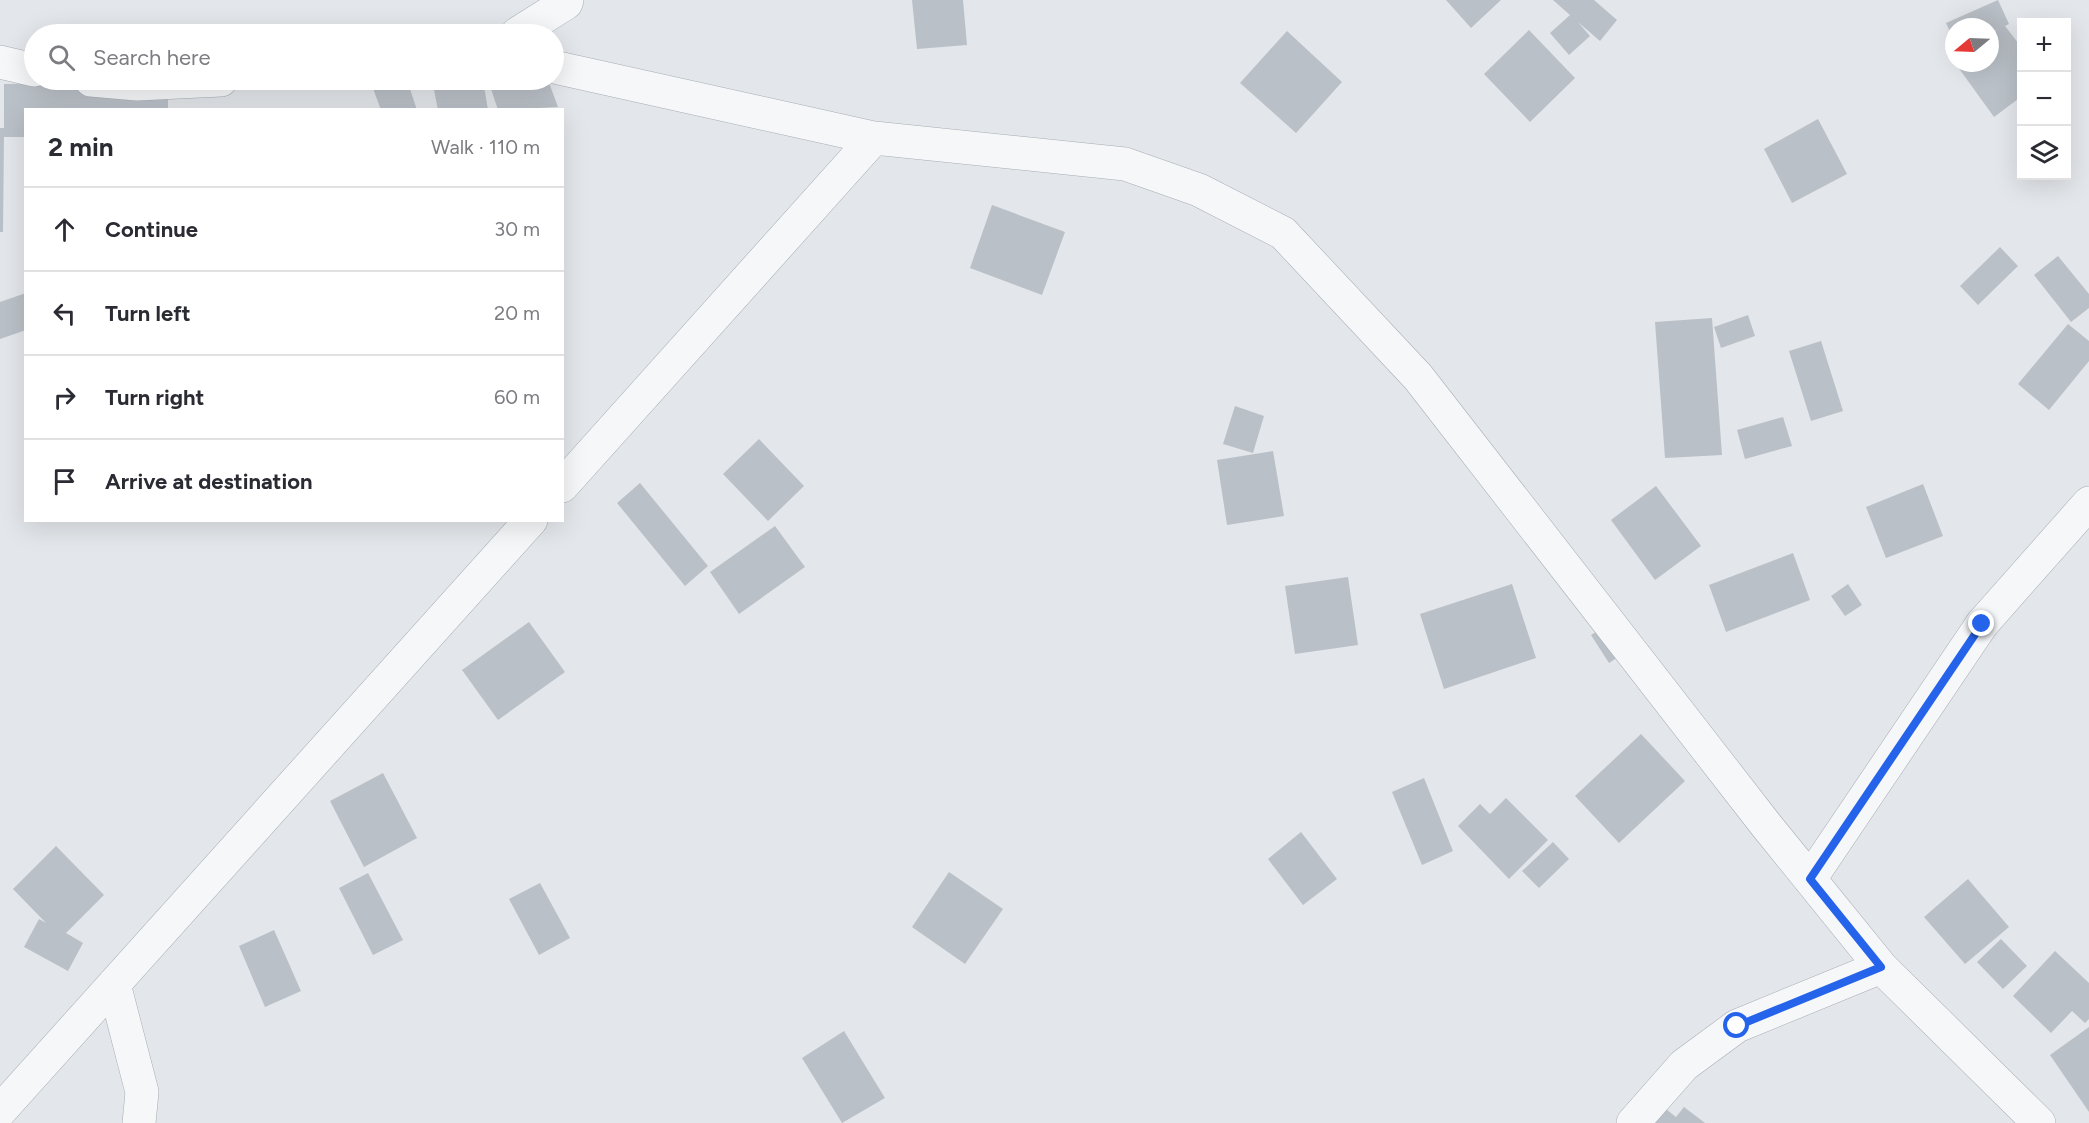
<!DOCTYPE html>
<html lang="en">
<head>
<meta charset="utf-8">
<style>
  :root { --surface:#fff; --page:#f7f7f7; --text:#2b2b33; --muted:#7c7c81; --line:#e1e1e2 }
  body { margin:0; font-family:Figtree,sans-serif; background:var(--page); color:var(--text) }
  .controls { position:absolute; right:18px; top:18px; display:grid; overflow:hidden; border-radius:0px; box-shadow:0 6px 24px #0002 }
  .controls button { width:54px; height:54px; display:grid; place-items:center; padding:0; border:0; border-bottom:2px solid var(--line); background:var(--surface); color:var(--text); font:30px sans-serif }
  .compass { position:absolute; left:1945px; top:18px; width:54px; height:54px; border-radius:50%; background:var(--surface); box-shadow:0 6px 24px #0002; rotate:251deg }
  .stop { position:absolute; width:18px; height:18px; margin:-14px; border:4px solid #2563eb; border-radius:50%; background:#fff }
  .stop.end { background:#2563eb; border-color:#fff; box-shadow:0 2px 6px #0008 }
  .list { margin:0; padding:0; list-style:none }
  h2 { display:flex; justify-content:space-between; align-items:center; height:78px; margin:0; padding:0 24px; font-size:26px }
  h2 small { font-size:20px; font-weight:400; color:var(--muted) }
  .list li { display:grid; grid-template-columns:39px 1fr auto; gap:18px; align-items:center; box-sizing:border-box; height:84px; padding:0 24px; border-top:2px solid var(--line) }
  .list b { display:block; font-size:22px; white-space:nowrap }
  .list em { font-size:20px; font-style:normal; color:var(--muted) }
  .icon { flex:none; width:33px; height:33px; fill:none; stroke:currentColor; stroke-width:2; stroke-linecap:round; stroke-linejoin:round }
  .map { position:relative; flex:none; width:2089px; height:1123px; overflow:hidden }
  .search { position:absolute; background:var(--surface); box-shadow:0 6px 24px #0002; left:24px; top:24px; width:540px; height:66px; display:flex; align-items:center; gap:15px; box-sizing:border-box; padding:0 21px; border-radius:33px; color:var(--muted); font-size:22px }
  .panel { position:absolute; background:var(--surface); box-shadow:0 6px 24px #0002; left:24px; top:108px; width:540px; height:414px; border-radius:0px }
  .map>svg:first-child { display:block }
  .building { fill:#bac0c7 }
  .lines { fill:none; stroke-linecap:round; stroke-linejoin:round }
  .minor-casing { stroke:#a8adb4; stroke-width:34 }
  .minor { stroke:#f5f7f9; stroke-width:33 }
  .route { stroke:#2563eb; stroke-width:8 }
</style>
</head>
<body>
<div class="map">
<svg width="2089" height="1123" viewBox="0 0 2089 1123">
  <rect width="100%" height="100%" fill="#e3e6ea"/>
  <!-- building -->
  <path class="building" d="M912,0h51l4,45 -50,4z
    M1446,0h55l-30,28z
    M1553,0h41l23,20 -17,21 -22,-19 12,14 -21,19 -19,-22 20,-18z
    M1998,0l11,24 -4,2 17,22v48l-28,21 -39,-54h35v-28l8,-6 -8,4v-6h-36v13l-8,-17z
    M1529,30l46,48 -45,44 -46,-48z
    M1287,31l55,51 -46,51 -56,-50z
    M382,80h25l10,30h-36l-10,-27z
    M432,80h51l5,30h-50z
    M516,80h32l10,27 -60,3 -7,-21z
    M168,83v27h-142v27h-22l-1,95h-3v-104h4v-44z
    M1818,119l29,55 -55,29 -28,-54z
    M992,205l73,27 -23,63 -72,-27z
    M2000,247l18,19 -40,39 -18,-19z
    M2058,256l31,38v14l-18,14 -37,-47z
    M26,293v37l-26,9v-37z
    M1748,315l7,21 -34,12 -7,-21z
    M1712,318l10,137 -57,3 -10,-136z
    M2068,324l21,17v20l-40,49 -31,-26z
    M1821,341l22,70 -32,10 -22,-70z
    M1235,406l29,10 -11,37 -30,-9z
    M1783,417l9,29 -47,13 -8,-29z
    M759,439l45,47 -36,35 -45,-47z
    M1273,451l11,65 -57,9 -10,-65z
    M640,483l68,83 -23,20 -68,-83z
    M1923,484l20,52 -57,22 -20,-51z
    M1656,486l45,60 -46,34 -44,-60z
    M775,526l30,41 -66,47 -29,-42z
    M1793,553l17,47 -84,32 -17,-47z
    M1348,577l10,68 -63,9 -10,-68z
    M1512,584l24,74 -92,31 -24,-75z
    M1848,584l14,21 -17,11 -14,-20z
    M529,622l36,50 -67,48 -36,-50z
    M1612,622l18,27 -21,14 -18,-28z
    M1641,734l44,47 -66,62 -44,-47z
    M383,773l34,65 -53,29 -34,-66z
    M1424,778l29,73 -31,14 -30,-73z
    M1506,798l42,42 -39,39 -51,-53 22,-22 10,10z
    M1301,832l36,47 -34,26 -35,-46z
    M1553,842l16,17 -30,29 -17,-17z
    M56,846l48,49 -38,38 17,10 -15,28 -44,-24 15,-28 7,4 -33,-34z
    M949,872l54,37 -38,55 -53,-37z
    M368,873l35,67 -30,15 -34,-67z
    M1968,879l41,48 -44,37 -41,-47z
    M540,883l30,55 -31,17 -30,-56z
    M274,930l27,61 -36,16 -26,-61z
    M2001,939l26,27 -24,23 -26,-27z
    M2055,951l34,32v36l-4,4 -13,-12 -21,22 -38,-37z
    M2089,1027v85l-39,-57z
    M844,1031l41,67 -43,25 -40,-65z
    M1648,1095l28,22 8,-10 21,16h-79z"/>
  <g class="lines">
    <!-- minor casing -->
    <g class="minor-casing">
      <path id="minor" d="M517,34l49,-31 1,-3
        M0,62l34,8
        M554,67l320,71 251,26 74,26 84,43 135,144 348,448 115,142 158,156
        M91,80l46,4 84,-4
        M562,486l312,-348
        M1810,879l172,-255 107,-121
        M114,984l28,108 -3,31
        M0,1111l531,-591
        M1633,1123l51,-58 53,-39 144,-59"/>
    </g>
    <!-- minor -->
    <use href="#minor" class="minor"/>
  </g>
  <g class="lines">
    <!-- route -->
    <path class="route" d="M1737,1026l144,-59 -71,-88 172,-255"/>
  </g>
</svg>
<div class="controls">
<button>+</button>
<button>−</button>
<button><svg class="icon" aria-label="layers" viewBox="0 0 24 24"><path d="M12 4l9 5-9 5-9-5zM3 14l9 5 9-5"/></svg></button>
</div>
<svg class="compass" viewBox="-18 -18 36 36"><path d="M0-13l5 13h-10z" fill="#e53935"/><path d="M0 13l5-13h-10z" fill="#7c7c81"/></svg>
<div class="stop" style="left:1737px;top:1026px"></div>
<div class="stop end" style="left:1982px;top:624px"></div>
<div class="search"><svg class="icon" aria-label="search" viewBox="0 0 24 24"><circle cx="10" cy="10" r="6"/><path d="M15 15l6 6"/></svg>Search here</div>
<section class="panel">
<h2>2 min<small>Walk · 110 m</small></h2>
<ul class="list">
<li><svg class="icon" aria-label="ahead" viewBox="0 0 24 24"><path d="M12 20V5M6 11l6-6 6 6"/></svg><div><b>Continue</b></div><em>30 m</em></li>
<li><svg class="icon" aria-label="left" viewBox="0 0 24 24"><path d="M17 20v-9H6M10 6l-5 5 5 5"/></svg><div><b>Turn left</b></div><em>20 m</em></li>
<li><svg class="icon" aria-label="right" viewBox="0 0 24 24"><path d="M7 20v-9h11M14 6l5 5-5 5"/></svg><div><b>Turn right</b></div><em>60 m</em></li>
<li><svg class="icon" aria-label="arrive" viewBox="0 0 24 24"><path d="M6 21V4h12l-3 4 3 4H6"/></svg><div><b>Arrive at destination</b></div></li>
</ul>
</section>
</div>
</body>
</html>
